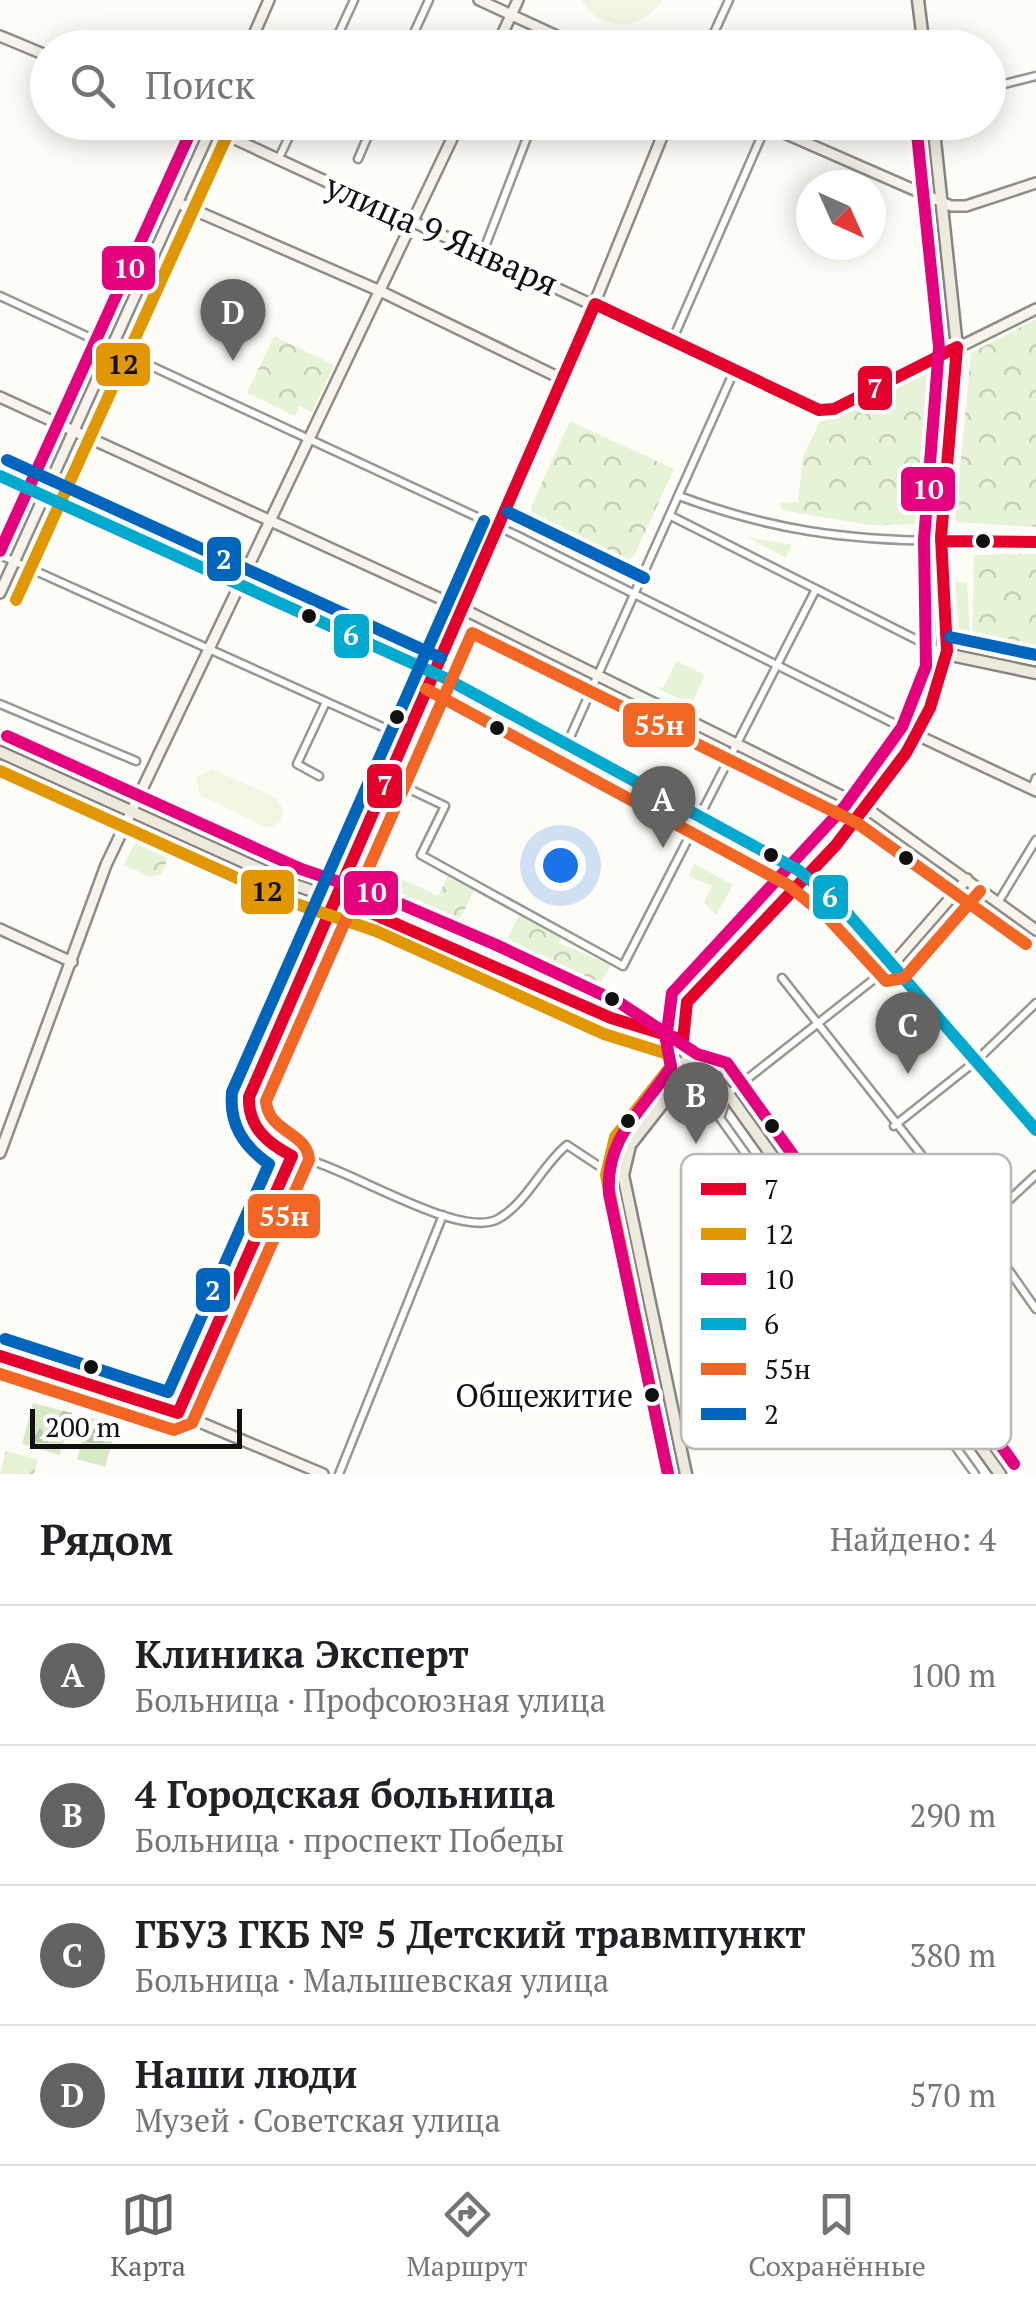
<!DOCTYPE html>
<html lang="ru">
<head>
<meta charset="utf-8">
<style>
  :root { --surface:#fff; --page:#f6f6f6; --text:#202124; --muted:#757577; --line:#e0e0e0; --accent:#646362 }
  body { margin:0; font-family:"PT Serif",serif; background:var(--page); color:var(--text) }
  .compass { position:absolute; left:796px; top:170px; width:90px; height:90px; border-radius:50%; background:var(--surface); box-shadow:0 5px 25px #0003; rotate:135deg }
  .scale { position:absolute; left:30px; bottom:25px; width:212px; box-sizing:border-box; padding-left:10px; border:5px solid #111; border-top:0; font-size:28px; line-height:35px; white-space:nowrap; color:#111; -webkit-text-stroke:8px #fff; paint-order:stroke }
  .you { position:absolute; left:560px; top:865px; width:35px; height:35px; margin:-25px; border:8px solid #fff; border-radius:50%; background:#1a73e8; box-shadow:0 0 0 15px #1a73e833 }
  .badge { display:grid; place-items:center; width:65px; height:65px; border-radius:50%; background:var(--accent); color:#fff; font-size:32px; font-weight:700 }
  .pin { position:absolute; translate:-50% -82px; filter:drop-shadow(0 2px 5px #0008) }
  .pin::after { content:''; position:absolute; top:52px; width:35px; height:30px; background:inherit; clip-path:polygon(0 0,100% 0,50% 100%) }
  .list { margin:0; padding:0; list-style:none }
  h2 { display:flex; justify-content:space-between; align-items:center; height:130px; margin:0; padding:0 40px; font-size:42px }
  h2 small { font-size:32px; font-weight:400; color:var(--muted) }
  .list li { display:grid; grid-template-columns:65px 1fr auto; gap:30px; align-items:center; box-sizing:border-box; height:140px; padding:0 40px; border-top:2px solid var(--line) }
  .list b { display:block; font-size:38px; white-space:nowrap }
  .list p { margin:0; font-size:32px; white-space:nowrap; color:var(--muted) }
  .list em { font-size:32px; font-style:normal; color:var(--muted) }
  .icon { flex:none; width:55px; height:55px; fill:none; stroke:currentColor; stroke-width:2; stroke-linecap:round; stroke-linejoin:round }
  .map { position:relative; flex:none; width:1036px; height:1474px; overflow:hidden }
  .search { position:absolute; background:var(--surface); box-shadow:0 5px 25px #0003; left:30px; right:30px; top:30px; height:110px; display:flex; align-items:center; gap:25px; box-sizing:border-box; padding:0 35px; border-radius:55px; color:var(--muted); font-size:38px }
  .sheet { height:690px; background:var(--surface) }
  nav { display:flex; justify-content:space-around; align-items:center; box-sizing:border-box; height:140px; border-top:2px solid var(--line); background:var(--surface); font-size:28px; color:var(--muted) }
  nav a { display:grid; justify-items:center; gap:5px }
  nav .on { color:var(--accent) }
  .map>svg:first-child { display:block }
  .grass { fill:#e7f3d7 }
  .forest { fill:url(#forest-firs) }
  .park { fill:url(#park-crowns) }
  .pitch { fill:#f0f6e1 }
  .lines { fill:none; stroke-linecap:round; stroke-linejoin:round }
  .street-casing { stroke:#979795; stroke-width:11 }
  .secondary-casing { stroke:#8e8d8b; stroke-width:14 }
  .primary-casing { stroke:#858482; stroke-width:15 }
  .street { stroke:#fffffe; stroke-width:6 }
  .secondary { stroke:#f6f4eb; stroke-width:9 }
  .primary { stroke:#ede9dc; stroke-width:10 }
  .bus-1-casing { stroke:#fff; stroke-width:20 }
  .bus-2-casing { stroke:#fff; stroke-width:20 }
  .bus-3-casing { stroke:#fff; stroke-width:20 }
  .bus-4-casing { stroke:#fff; stroke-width:20 }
  .bus-5-casing { stroke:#fff; stroke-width:20 }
  .bus-6-casing { stroke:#fff; stroke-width:20 }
  .bus-1 { stroke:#e4002b; stroke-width:12 }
  .bus-2 { stroke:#e09702; stroke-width:12 }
  .bus-3 { stroke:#e5007d; stroke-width:12 }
  .bus-4 { stroke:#00a9ce; stroke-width:12 }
  .bus-5 { stroke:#f26522; stroke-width:12 }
  .bus-6 { stroke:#0065bd; stroke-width:12 }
  .bus-dot { fill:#111; stroke:#fff; stroke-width:4 }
  .labels { text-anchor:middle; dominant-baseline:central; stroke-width:10; stroke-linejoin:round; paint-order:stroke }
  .bus-label { font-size:32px; fill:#111; stroke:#fff; text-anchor:end }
  .street-label { font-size:35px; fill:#111; stroke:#fff }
  .key { fill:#fff; stroke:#b8b8b8; stroke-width:2.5 }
  .key-label { font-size:28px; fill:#111 }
  .line-badge { stroke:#fff; stroke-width:4 }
  .badge-label { font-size:28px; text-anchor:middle; font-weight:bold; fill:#fff }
  .pale-badge-label { font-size:28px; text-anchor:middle; font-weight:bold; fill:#111 }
</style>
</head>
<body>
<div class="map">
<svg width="1036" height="1474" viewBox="0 0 1036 1474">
  <defs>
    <pattern id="forest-firs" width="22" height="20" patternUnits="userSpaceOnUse" patternTransform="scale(2.5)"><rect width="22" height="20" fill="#d8eac5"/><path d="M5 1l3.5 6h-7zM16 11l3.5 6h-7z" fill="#b8c8a8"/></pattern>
    <pattern id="park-crowns" width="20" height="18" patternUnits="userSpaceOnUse" patternTransform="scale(2.5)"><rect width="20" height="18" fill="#e7f3d7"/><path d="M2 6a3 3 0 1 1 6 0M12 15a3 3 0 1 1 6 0" fill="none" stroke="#c5cfb8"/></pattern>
  </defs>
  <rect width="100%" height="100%" fill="#fdfcf7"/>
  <!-- grass -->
  <path class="grass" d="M747,537l45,8 -6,13z
    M955,582l12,1 3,50 -11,-2z
    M677,661l28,14 -13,27 8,7 -45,-22 8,1z
    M694,864l39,21 -17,30 -12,-13 8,-16 -23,-10z"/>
  <!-- forest -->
  <path class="forest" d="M707,939l15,10 -30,31 -7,-6z
    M33,1403l39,10 -12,42 -38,-11z
    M89,1417l28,8 -12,42 -28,-8z"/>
  <!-- park -->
  <path class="park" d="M1036,319v208l-81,-5 16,-169z
    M274,336l60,29 -22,47 -12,-6 -5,10 -48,-23z
    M918,374h12l9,17 -18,133 -53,1 -86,-15 -3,-7 19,-1 5,-45 16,-34z
    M570,421l104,48 -39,85 -9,9 -14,1 -72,-35 -8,-10 -1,-12z
    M1036,554v102l-64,-12 2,-89z
    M146,831l29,12 -14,31 -10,3 -27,-12 15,-32z
    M448,876l27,13 -21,41 -83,-34 4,-10 15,6 8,-15 40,19z
    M520,913l41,25 -2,5 52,22 -16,29 -93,-45z
    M6,1451l32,9 -4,14h-34z"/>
  <!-- pitch -->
  <path class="pitch" d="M581,0h81c-21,32 -60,33 -81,0z
    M212,769l64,29 7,11 -2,11 -10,8 -8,-2 -63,-31 -4,-18z"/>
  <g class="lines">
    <!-- street casing -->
    <g class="street-casing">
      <path id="street" d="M332,48l22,-48
        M407,48l22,-48
        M707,48l22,-48
        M988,88l48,-12
        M358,159l16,-37
        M278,160l18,-38
        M483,252l50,-130
        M0,296l516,239 401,200
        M672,341l94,-215
        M679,496c92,34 165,44 262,45
        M671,516l274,138
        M0,555l407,183
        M0,704l136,57
        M567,744l168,-375
        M319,776l-22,-12 29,-62
        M388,779l57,27 -24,49 202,111 193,-377
        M1032,789l4,-11
        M999,901l37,-61
        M892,965l-164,129 -8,24 255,356
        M782,978l197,250 57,81
        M894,1126l82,-65 60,-58
        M292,1156c47,5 165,85 206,63 29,-16 44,-54 69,-74l41,27 14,3
        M979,1228l57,-53
        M339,1474l104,-259"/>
    </g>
    <!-- secondary casing -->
    <g class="secondary-casing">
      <path id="secondary" d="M479,0l104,48
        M0,36l48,20
        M248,48l21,-48
        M496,48l22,-48
        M198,122l621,288 15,-1 202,-100
        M759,122l192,84h15l70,-23
        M178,203l202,88 184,89
        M0,397l463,212 403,199 170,122
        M0,476l445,202 353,192 42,35 196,225
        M941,541l95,1
        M0,593l214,-471
        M917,735l119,56
        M0,929l72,33
        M892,965l75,-86
        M0,1153l106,-288 354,-743
        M0,1356l178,57 145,61
        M178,1413l114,-257c-25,-12 -47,-29 -43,-59l307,-699 112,-276"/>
    </g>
    <!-- primary casing -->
    <g class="primary-casing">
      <path id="primary" d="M918,0l6,48
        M946,654l90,19
        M0,752l295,133 87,30 229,103 72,22 45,54 272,380
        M616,1022l74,48 26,7
        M690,1070l-7,-30 4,-38 172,-185 58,-82 27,-66 -3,-128 16,-194 -24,-225
        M686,1474l-63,-299 7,-30 63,-80"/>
    </g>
    <!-- street -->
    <use href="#street" class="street"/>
    <!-- secondary -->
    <use href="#secondary" class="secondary"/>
    <!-- primary -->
    <use href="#primary" class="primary"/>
    <!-- bus-1 casing -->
    <g class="bus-1-casing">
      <path id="bus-1" d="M941,541l95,1
        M292,1156c-25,-13 -44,-29 -43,-59l346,-793 224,106 15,-1 123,-62 -16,190 6,114 -17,57 -24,45 -70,92 -149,157 -4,38 -72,-22 -274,-120
        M0,1356l178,57
        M178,1413l114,-257"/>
    </g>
    <!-- bus-2 casing -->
    <g class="bus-2-casing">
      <path id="bus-2" d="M16,600l214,-471
        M0,771l288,130 88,30 228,103 64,20 3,12 -56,71 -9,38 62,299"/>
    </g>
    <!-- bus-3 casing -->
    <g class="bus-3-casing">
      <path id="bus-3" d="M0,551l195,-429
        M7,736l294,133 88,30 105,45 126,59 77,51 30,9 287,401
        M668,1474l-59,-280c-4,-58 34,-83 62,-127l-5,-27 6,-47 173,-187 57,-79 24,-61 -2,-126 15,-193 -23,-223"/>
    </g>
    <!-- bus-4 casing -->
    <g class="bus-4-casing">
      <path id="bus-4" d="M0,476l445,202 353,192 42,35 196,225"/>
    </g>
    <!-- bus-5 casing -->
    <g class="bus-5-casing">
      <path id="bus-5" d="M426,689l362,196 40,33 58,63 18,-3 76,-87
        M0,1374l174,56 18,-7 117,-263c-1,-28 -41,-27 -43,-59l206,-468 385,190 169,121"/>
    </g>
    <!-- bus-6 casing -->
    <g class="bus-6-casing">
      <path id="bus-6" d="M7,460l434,198
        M508,512l136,66
        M950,637l86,18
        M5,1339l163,53 101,-228c-26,-18 -40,-40 -37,-72l252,-571"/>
    </g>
    <!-- bus-1 -->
    <use href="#bus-1" class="bus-1"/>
    <!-- bus-2 -->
    <use href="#bus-2" class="bus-2"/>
    <!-- bus-3 -->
    <use href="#bus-3" class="bus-3"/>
    <!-- bus-4 -->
    <use href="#bus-4" class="bus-4"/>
    <!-- bus-5 -->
    <use href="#bus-5" class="bus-5"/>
    <!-- bus-6 -->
    <use href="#bus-6" class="bus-6"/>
  </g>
  <!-- markers -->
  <g class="bus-dot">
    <circle cx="983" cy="541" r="9"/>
    <circle cx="309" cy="616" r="9"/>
    <circle cx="397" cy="717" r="9"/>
    <circle cx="497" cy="728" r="9"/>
    <circle cx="771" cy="855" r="9"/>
    <circle cx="906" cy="858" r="9"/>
    <circle cx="612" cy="999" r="9"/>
    <circle cx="628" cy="1121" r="9"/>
    <circle cx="772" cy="1126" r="9"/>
    <circle cx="91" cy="1367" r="9"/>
    <circle cx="652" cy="1395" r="9"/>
  </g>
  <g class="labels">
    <!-- bus labels -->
    <g class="bus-label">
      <text x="633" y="1395">Общежитие</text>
    </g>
    <!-- street labels -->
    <g class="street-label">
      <text transform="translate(442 234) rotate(24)">улица 9 Января</text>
    </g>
  </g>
  <!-- legend -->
  <rect x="681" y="1154" width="330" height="295" rx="15" class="key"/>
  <rect x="701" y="1183" width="45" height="12" fill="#e4002b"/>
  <rect x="701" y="1228" width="45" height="12" fill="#e09702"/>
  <rect x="701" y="1273" width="45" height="12" fill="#e5007d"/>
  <rect x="701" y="1318" width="45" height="12" fill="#00a9ce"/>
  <rect x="701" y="1363" width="45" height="12" fill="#f26522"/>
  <rect x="701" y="1408" width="45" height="12" fill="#0065bd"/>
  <g class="key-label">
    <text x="764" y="1199">7</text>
    <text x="764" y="1244">12</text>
    <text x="764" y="1289">10</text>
    <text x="764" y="1334">6</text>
    <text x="764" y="1379">55н</text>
    <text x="764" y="1424">2</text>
  </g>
  <g class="line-badge">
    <rect x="100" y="244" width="57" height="48" rx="10" fill="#e5007d"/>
    <rect x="94" y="341" width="58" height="47" rx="10" fill="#e09702"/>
    <rect x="856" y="364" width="38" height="48" rx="10" fill="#e4002b"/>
    <rect x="899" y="465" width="58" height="48" rx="10" fill="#e5007d"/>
    <rect x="205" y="535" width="38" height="48" rx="10" fill="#0065bd"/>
    <rect x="332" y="612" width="39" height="48" rx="10" fill="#00a9ce"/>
    <rect x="621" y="701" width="76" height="48" rx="10" fill="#f26522"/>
    <rect x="365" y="762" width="39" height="48" rx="10" fill="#e4002b"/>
    <rect x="239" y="868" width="57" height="48" rx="10" fill="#e09702"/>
    <rect x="342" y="869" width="58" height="48" rx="10" fill="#e5007d"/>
    <rect x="811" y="873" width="39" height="48" rx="10" fill="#00a9ce"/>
    <rect x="246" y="1192" width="76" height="48" rx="10" fill="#f26522"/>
    <rect x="194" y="1266" width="38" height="48" rx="10" fill="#0065bd"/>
  </g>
  <g class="badge-label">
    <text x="129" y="278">10</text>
    <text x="875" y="398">7</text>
    <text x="928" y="499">10</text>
    <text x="224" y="569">2</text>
    <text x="351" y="645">6</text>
    <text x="659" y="735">55н</text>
    <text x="385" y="795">7</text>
    <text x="371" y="902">10</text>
    <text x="830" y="907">6</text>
    <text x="284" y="1226">55н</text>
    <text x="213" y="1300">2</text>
  </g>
  <g class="pale-badge-label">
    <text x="123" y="374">12</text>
    <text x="267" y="901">12</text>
  </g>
</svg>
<svg class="compass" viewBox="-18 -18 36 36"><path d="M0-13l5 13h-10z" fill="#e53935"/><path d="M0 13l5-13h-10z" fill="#757577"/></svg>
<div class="scale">200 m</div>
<div class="you"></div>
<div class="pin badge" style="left:663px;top:848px">A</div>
<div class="pin badge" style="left:696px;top:1144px">B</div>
<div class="pin badge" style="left:908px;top:1074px">C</div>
<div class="pin badge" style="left:233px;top:361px">D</div>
<div class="search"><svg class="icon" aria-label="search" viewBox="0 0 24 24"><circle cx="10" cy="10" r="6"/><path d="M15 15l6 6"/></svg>Поиск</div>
</div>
<section class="sheet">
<h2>Рядом<small>Найдено: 4</small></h2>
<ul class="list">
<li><span class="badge">A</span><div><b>Клиника Эксперт</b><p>Больница · Профсоюзная улица</p></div><em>100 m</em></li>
<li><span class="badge">B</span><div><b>4 Городская больница</b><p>Больница · проспект Победы</p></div><em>290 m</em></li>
<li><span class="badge">C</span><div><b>ГБУЗ ГКБ № 5 Детский травмпункт</b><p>Больница · Малышевская улица</p></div><em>380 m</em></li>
<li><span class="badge">D</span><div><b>Наши люди</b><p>Музей · Советская улица</p></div><em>570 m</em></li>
</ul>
</section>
<nav>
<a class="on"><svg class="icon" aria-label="map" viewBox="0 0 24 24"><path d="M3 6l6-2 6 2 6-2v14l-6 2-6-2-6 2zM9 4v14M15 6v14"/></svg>Карта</a>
<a><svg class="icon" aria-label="directions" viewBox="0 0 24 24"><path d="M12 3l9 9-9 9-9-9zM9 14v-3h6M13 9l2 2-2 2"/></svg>Маршрут</a>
<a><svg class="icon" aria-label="saved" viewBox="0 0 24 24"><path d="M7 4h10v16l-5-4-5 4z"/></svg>Сохранённые</a>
</nav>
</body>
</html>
